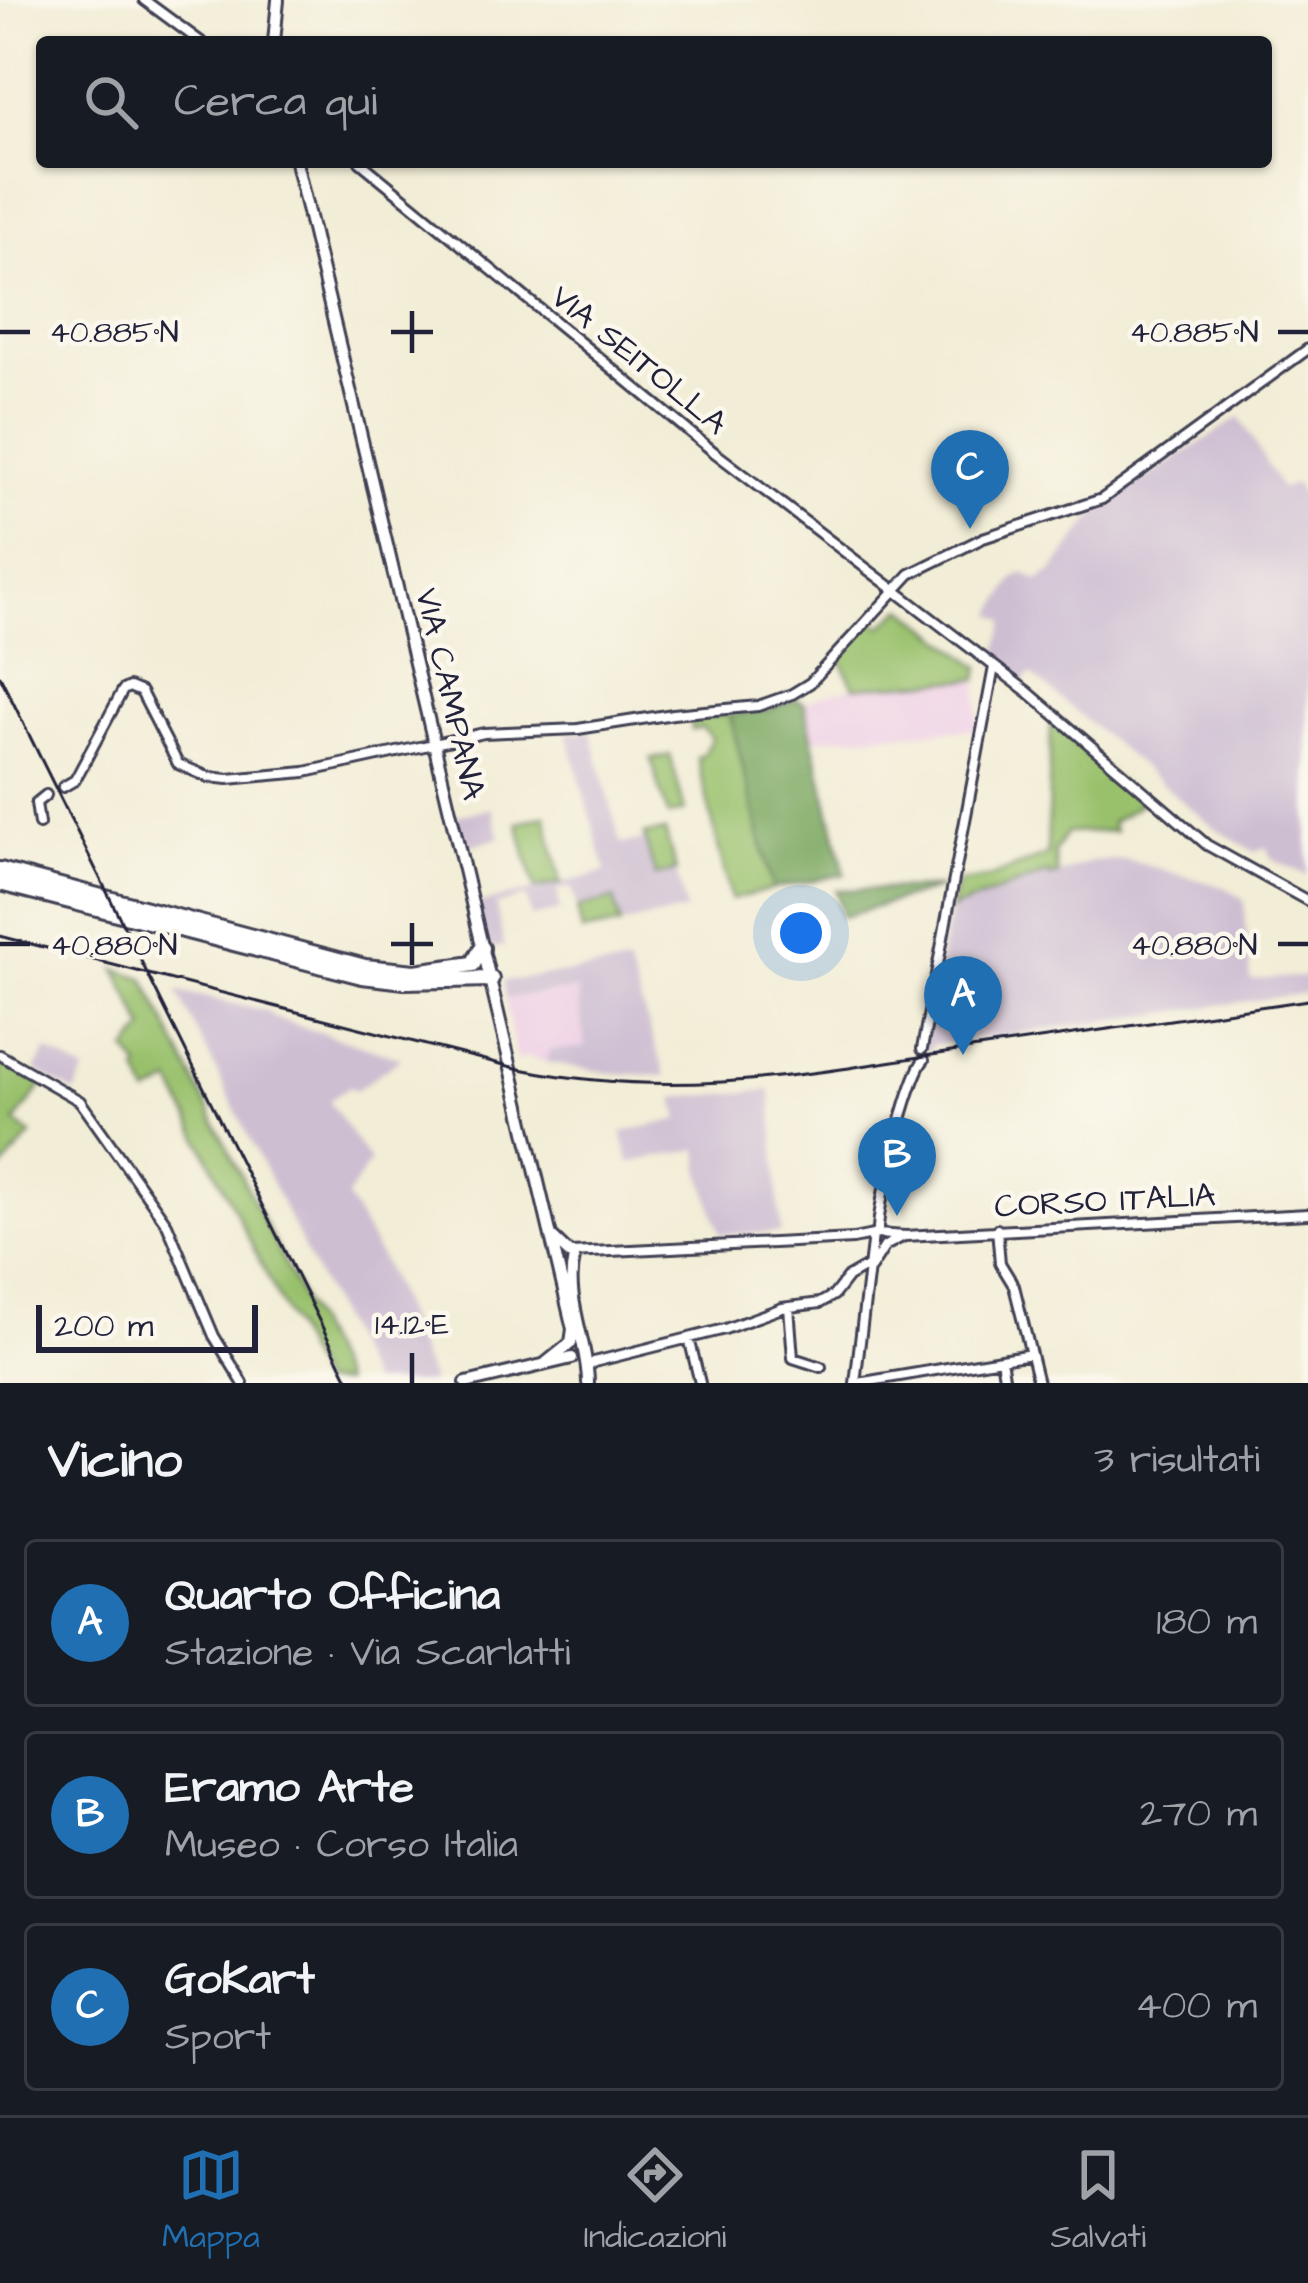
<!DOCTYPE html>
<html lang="it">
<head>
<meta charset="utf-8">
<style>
  :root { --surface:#171b24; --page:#20242c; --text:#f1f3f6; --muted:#9ea1a6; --line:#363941; --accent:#1f6fb2 }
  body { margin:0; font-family:"Architects Daughter",sans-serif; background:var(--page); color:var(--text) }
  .scale { position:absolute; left:36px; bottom:30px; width:222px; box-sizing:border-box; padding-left:12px; border:6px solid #22223b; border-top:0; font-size:33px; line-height:42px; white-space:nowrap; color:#22223b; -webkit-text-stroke:9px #fbf7ec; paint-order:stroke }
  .you { position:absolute; left:801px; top:933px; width:42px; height:42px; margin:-30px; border:9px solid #fff; border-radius:50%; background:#1a73e8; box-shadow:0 0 0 18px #1a73e833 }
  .badge { display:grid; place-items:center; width:78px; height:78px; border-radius:50%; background:var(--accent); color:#fff; font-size:39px; font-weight:700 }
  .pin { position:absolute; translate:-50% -99px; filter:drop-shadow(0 3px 6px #0008) }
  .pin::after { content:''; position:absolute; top:63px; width:42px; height:36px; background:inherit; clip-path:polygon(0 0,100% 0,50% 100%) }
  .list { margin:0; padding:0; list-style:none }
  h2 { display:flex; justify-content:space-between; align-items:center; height:156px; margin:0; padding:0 48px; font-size:51px }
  h2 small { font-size:39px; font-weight:400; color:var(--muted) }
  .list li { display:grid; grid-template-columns:78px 1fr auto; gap:36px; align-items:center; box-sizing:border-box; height:168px; margin:0 24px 24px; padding:0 24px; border:3px solid var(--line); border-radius:12px }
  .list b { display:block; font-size:45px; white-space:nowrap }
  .list p { margin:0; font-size:39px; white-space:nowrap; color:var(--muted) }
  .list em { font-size:39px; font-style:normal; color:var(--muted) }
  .icon { flex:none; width:66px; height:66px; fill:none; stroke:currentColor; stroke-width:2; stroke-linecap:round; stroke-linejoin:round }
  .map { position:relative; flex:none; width:1308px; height:1383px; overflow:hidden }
  .search { position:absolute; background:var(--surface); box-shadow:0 3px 9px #0004; left:36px; right:36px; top:36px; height:132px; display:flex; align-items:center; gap:30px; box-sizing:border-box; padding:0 42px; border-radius:12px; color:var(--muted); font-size:45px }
  .sheet { height:732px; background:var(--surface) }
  nav { display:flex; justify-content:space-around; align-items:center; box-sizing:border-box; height:168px; border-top:3px solid var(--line); background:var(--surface); font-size:33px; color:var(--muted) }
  nav a { display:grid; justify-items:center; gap:6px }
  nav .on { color:var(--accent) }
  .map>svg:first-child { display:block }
  .built { fill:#efd0e6 }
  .industrial { fill:#cdbed2 }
  .green { fill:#99c16c; stroke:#5e7254; stroke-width:3 }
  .forest { fill:#7aa760; stroke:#4e644e; stroke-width:3 }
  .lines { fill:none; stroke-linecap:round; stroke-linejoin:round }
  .minor-casing { stroke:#414052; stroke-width:14 }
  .secondary-casing { stroke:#414052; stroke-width:16 }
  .trunk-casing { stroke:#414052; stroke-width:20 }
  .minor { stroke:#fff; stroke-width:8 }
  .secondary { stroke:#fff; stroke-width:10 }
  .trunk { stroke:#fff; stroke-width:14 }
  .rail { stroke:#22223b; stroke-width:3 }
  .ticks { fill:none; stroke:#22223b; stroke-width:4.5 }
  .labels { text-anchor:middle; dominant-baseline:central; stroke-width:9; stroke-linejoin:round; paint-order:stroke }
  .street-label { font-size:33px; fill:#22223b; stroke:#fbf7ec }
  .ticks-label { font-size:30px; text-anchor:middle; fill:#22223b; stroke:#fbf7ec; stroke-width:9; stroke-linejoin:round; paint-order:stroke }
</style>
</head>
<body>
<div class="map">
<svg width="1308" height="1383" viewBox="0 0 1308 1383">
  <rect width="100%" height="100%" fill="#fbf7ec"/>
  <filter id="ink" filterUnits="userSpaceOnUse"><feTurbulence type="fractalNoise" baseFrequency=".00833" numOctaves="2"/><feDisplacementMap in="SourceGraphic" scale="24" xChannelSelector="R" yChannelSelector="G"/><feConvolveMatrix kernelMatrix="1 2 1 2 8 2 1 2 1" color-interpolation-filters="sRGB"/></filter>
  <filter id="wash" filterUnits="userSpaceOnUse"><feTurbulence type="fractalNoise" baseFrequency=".004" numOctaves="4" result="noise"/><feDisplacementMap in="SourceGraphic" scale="48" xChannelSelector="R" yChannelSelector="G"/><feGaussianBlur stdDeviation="2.7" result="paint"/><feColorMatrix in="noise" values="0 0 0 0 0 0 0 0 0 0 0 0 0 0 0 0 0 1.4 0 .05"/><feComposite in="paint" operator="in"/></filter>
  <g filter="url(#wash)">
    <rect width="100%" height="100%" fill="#f2edd6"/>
    <!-- built -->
    <path class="built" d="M978,679l1,50 -166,10 -9,-36 13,-6 37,-10z
      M577,990l8,57 -35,3 -4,12 -18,-5 -12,3 -11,-62z"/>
    <!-- industrial -->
    <path class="industrial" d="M1240,417l41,72 14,-6 13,27v366l-36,-17 -6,-12 -11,5 -43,-26 -181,-152 -9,8 -28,-20 12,-41 -11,-6v-4l19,-32 10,-6 14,8 14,-9 48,-64z
      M591,731l30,113 24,-4 10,36 21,-5 10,40 -66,14 -6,-26 -37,9 -5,-20 -15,1 3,22 -29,6 -5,-20 -30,8 8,41 -19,4 -11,-45 132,-33 -39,-139z
      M492,808l8,30 -40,10 -8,-31z
      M1125,859l102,29 17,12 7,80 57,-4v17l-376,52 -1,5 -12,2 10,-71 6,1 15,-72 99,-37 2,4 40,-15z
      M628,965l38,111 -56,-3 -64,-11 4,-12 35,-3 -8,-57 -72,8 -2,-17z
      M177,991l90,20 7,7 127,40 -45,32 -8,-3 -19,14 41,61 -23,35 37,67 48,119h-62z
      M47,1050l38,22 -10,21 -40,-23z
      M771,1090l10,143 -61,1 -19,-63 -2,-22 -70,14 -7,-31 58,-13 -6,-21z"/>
    <!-- green -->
    <path class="green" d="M904,608l76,59 -2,12 -124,8 -15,-30 33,-40 9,10z
      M730,715l43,174 -42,11 -34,-143 5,-1 10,-18 -10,-10 -10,2 -1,-8 2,-4z
      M1051,720l90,83 -30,20 4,8 -49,2 -12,20 4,22 -8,2 -2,-4 -98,37 8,-28 31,-4 58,-23z
      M670,755l15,56 -17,5 -17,-57z
      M546,815l15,68 -26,6 -17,-66z
      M665,831l11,40 -21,5 -11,-41z
      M614,899l6,26 -38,7 -5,-24z
      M116,969l28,9 199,405h-23l-148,-300 -24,12 -10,-23 2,-4 -13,-17 18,-22z
      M0,1059l43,25 -28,38 16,13 -27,33 -4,-3z"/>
    <!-- forest -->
    <path class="forest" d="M797,699l7,4 41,171 -72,15 -43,-174 38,-5z
      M940,888l-98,29 -6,-27z"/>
  </g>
  <g filter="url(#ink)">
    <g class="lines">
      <!-- minor casing -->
      <g class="minor-casing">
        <path id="minor" d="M144,0l57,42
          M360,162l354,290 314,240 179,153 101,56
          M63,787l12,-7 48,-90 6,-3 12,5 37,72 30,13 20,2 77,-7 179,-39 94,-4 95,-15 85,-8 34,-12 18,-11 100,-109 73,-36 119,-39 206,-150
          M39,824l-3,-21 10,-8
          M922,1049l72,-382
          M0,1055l80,46 87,123 47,112 29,47
          M997,1229l3,34 14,23 24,97
          M878,1234c-2,-26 31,-159 46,-174
          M571,1253l282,-14 25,-5 27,2 403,-22
          M871,1268l14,-22 19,-10
          M789,1307l4,51 28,9
          M689,1338l11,45
          M1002,1365l3,18
          M588,1367l6,-5 131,-33 57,-21 38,-5 14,-8 14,-18 14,-8h8
          M855,1383l18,-148
          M858,1383l173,-29"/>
      </g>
      <!-- secondary casing -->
      <g class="secondary-casing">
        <path id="secondary" d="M274,42l4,-42
          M296,162l277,1167 -2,14 -25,20
          M553,1238l21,20c-10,41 14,84 14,125
          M466,1383l106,-25"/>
      </g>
      <!-- trunk casing -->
      <g class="trunk-casing">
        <path id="trunk" d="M0,870l365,97 50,5 58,-8
          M0,883l362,93 43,5 86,-2
          M473,964l9,-16"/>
      </g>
      <!-- minor -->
      <use href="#minor" class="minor"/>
      <!-- secondary -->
      <use href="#secondary" class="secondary"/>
      <!-- trunk -->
      <use href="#trunk" class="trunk"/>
      <!-- rail -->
      <path class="rail" d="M0,676l350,707
        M0,936l520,133c158,32 289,5 444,-19 115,-17 229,-33 344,-50"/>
    </g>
  </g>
  <!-- ticks -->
  <path class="ticks" d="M412,311v42M0,332h30M391,332h42M1278,332h30M412,923v42M0,944h30M391,944h42M1278,944h30M412,1353v30"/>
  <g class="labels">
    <!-- street labels -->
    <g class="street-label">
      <text transform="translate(639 360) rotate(39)">VIA SEITOLLA</text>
      <text transform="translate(450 694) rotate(77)">VIA CAMPANA</text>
      <text transform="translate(1105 1201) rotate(-3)">CORSO ITALIA</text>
    </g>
  </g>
  <g class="ticks-label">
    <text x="114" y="342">40.885°N</text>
    <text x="1194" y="342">40.885°N</text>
    <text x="114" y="955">40.880°N</text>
    <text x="1194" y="955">40.880°N</text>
    <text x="412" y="1334">14.12°E</text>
  </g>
</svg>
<div class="scale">200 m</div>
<div class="you"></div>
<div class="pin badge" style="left:963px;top:1055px">A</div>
<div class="pin badge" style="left:897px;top:1216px">B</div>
<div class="pin badge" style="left:970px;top:529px">C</div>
<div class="search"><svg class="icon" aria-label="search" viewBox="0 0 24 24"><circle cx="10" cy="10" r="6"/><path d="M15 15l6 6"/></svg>Cerca qui</div>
</div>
<section class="sheet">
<h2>Vicino<small>3 risultati</small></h2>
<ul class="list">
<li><span class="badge">A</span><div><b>Quarto Officina</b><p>Stazione · Via Scarlatti</p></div><em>180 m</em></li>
<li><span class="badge">B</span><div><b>Eramo Arte</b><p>Museo · Corso Italia</p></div><em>270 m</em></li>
<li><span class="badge">C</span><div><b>GoKart</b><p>Sport</p></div><em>400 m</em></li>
</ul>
</section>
<nav>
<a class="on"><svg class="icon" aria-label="map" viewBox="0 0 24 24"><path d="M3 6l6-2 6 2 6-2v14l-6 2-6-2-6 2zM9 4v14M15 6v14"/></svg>Mappa</a>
<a><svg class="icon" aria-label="directions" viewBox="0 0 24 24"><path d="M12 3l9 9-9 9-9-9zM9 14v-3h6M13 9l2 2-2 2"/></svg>Indicazioni</a>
<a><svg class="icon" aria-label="saved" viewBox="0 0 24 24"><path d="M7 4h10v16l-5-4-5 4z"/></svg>Salvati</a>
</nav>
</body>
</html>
